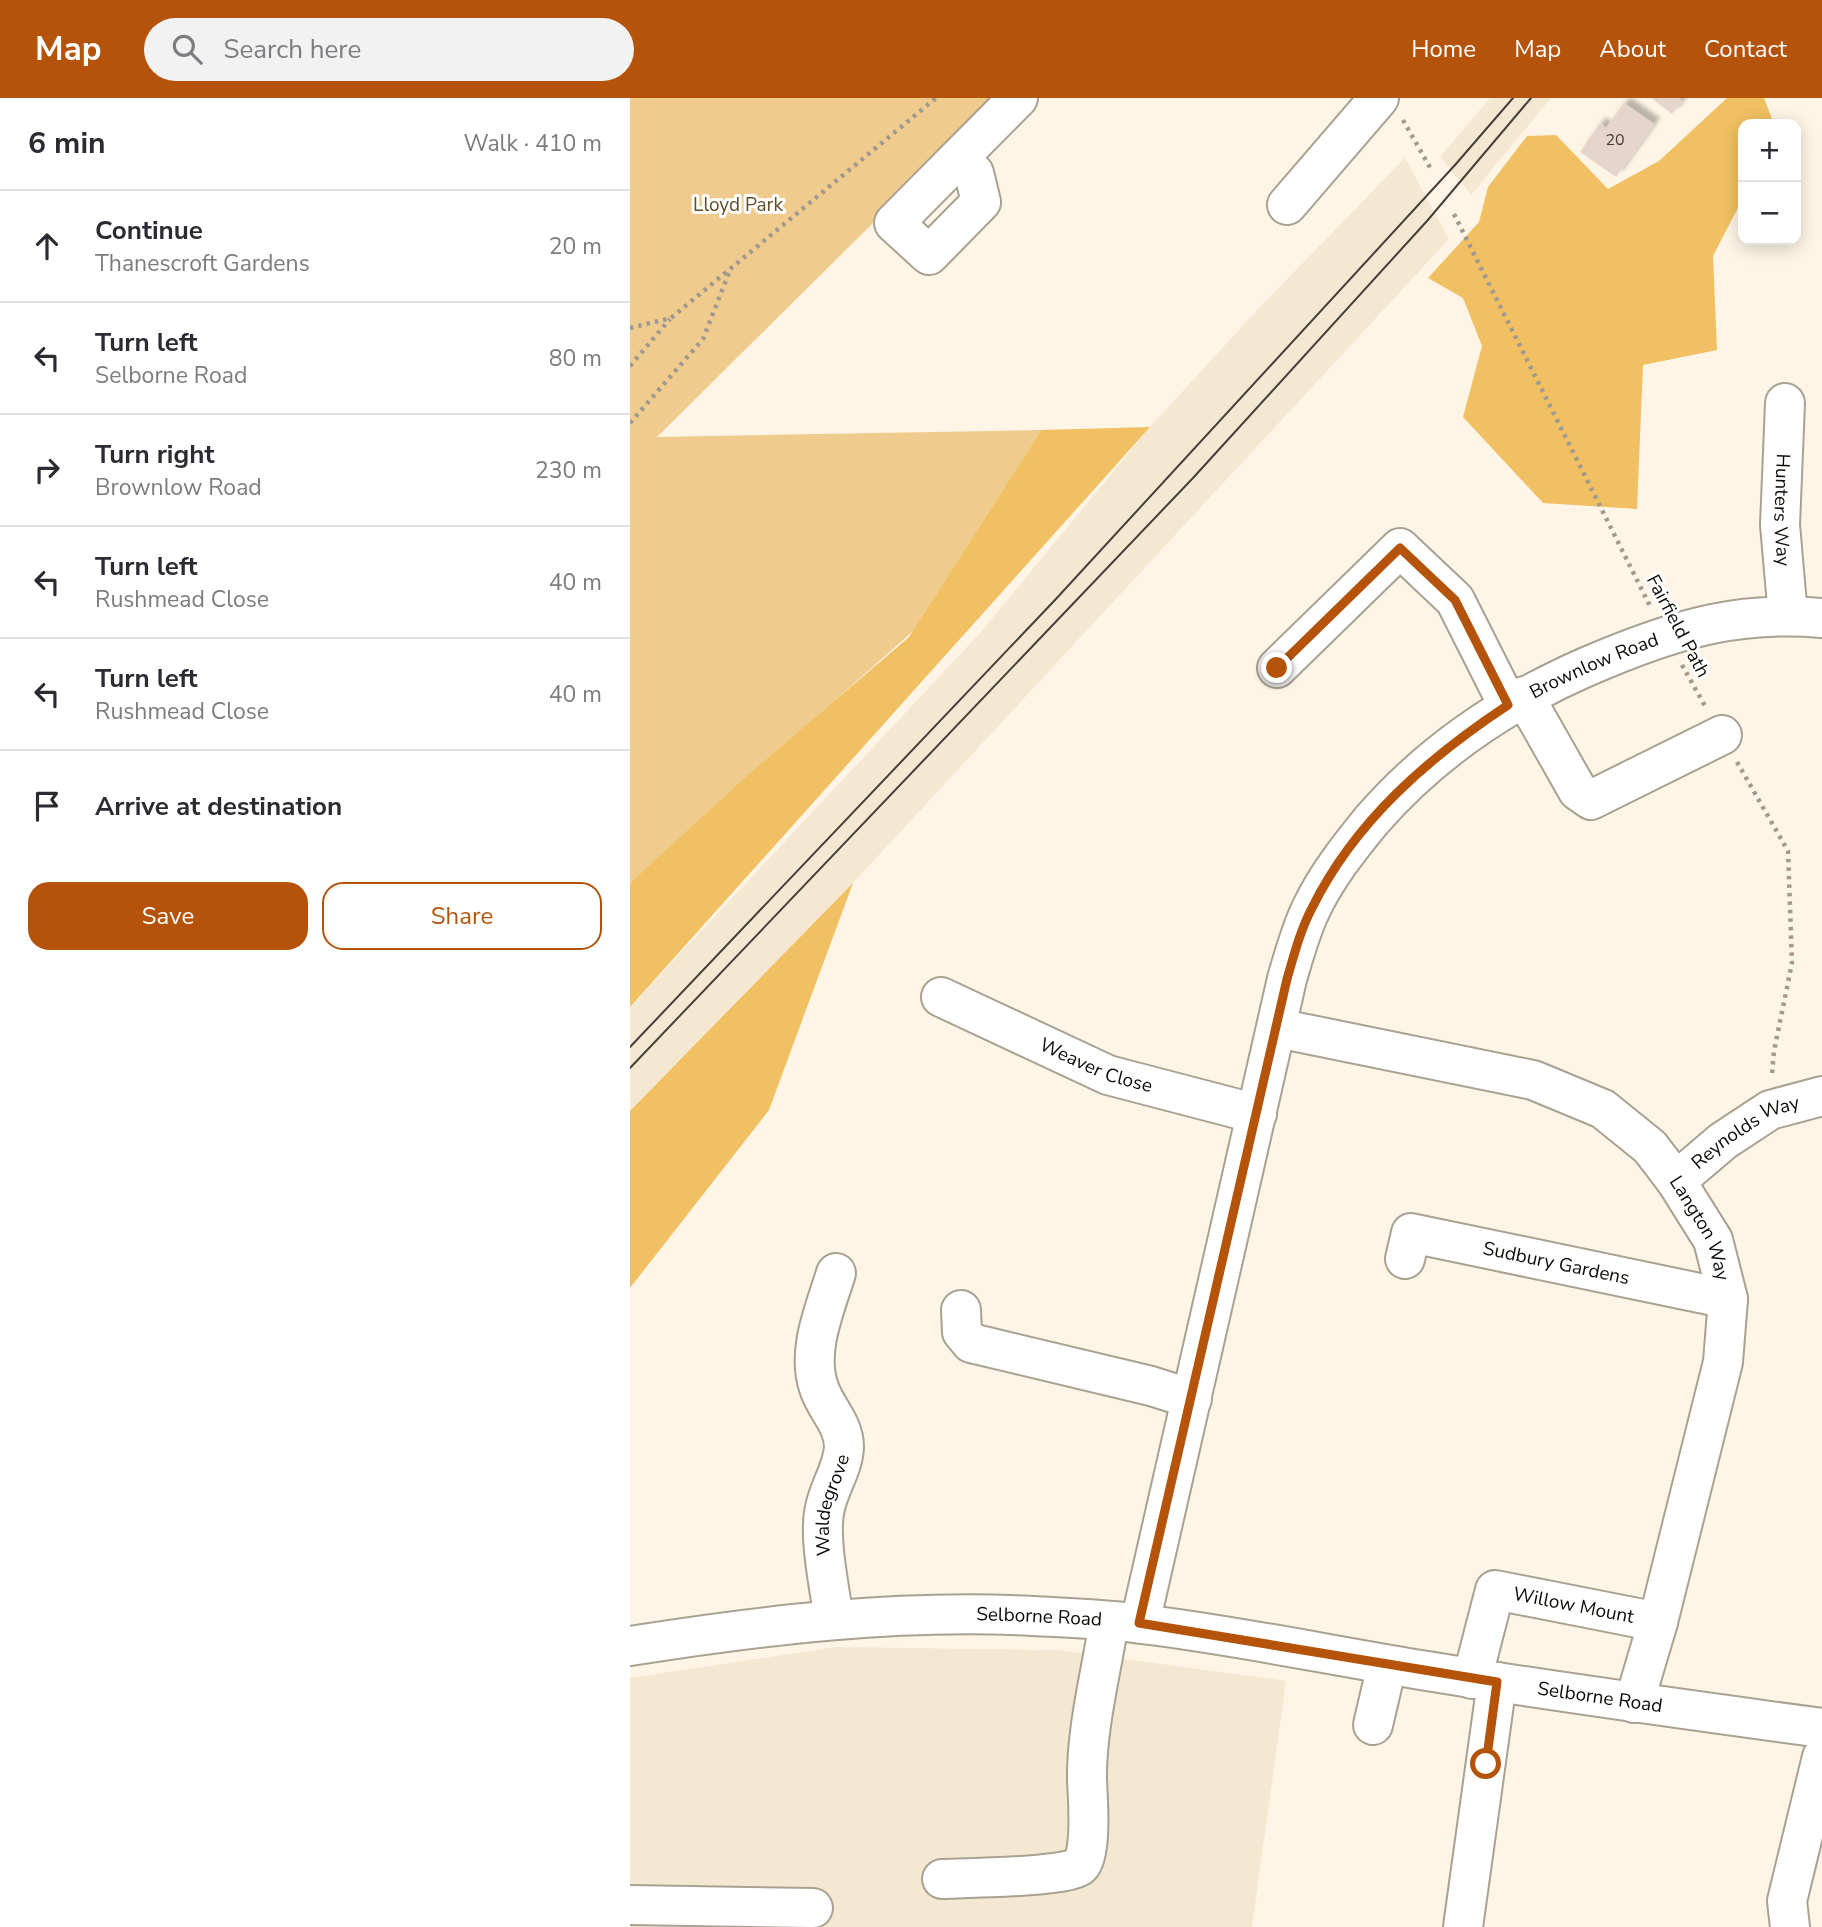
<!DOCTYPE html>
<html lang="en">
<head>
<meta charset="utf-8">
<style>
  :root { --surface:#fff; --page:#f2f2f3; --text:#2b2b33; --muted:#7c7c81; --line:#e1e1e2; --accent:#b45309 }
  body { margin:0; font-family:"Nunito Sans",sans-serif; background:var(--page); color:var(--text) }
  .controls { position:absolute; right:21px; top:21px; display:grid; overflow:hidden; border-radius:14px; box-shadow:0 4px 18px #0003 }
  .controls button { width:63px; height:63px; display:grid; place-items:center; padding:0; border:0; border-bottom:2px solid var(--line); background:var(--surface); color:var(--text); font:35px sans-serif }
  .stop { position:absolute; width:21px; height:21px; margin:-16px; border:5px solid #b45309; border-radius:50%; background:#fff }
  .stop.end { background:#b45309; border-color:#fff; box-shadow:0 2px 7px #0008 }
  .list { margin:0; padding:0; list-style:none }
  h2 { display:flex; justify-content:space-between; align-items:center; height:91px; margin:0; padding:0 28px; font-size:30px }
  h2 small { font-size:23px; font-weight:400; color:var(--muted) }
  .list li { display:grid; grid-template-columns:46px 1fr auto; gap:21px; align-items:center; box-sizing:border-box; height:112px; padding:0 28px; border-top:2px solid var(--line) }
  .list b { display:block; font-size:26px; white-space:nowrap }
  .list p { margin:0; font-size:23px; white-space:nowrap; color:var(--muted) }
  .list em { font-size:23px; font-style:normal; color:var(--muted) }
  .actions { display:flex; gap:14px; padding:21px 28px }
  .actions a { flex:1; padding:16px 0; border:2px solid var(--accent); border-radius:21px; text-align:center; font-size:24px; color:var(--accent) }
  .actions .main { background:var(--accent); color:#fff }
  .icon { flex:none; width:38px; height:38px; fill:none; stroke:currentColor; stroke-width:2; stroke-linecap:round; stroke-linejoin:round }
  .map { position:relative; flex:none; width:1192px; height:1829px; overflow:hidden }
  header { display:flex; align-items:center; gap:42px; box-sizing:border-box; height:98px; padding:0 35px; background:var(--accent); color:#fff }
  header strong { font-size:33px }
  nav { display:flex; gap:38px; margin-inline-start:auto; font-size:24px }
  .search { width:490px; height:63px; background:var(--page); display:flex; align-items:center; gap:18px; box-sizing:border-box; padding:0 24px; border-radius:38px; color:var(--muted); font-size:26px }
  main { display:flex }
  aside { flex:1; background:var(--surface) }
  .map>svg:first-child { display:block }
  .built { fill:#f5e8d2 }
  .green { fill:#efcc8d }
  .forest { fill:#f1c062 }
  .building { fill:#e5d5cb; filter:url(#shadow) }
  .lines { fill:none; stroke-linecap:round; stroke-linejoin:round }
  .minor-casing { stroke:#a9a192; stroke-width:42 }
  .path { stroke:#a09a8f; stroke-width:4.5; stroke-dasharray:3.5 5; stroke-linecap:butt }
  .minor { stroke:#fff; stroke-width:38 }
  .tram { stroke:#443f39; stroke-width:2 }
  .route { stroke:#b45309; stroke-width:9 }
  .labels { text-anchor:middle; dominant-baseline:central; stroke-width:6; stroke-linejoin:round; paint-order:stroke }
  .number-label { font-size:16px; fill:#443e39 }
  .park-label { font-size:19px; fill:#614d26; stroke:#fff }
  .street-label { font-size:19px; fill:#0f0c08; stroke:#fff }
</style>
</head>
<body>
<header>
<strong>Map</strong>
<div class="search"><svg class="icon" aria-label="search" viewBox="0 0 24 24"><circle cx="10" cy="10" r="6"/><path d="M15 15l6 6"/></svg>Search here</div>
<nav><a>Home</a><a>Map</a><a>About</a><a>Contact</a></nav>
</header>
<main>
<aside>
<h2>6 min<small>Walk · 410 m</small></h2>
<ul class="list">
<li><svg class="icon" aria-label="ahead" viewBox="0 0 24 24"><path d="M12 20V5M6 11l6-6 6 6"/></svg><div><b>Continue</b><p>Thanescroft Gardens</p></div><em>20 m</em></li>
<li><svg class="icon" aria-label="left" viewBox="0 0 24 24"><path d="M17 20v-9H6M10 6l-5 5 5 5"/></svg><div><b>Turn left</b><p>Selborne Road</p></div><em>80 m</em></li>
<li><svg class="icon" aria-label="right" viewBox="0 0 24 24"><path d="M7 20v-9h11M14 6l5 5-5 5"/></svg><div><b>Turn right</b><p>Brownlow Road</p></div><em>230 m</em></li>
<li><svg class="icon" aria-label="left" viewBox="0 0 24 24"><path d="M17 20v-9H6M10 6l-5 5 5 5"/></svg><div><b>Turn left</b><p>Rushmead Close</p></div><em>40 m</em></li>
<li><svg class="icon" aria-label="left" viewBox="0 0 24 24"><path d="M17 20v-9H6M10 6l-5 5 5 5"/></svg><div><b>Turn left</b><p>Rushmead Close</p></div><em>40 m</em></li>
<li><svg class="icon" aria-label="arrive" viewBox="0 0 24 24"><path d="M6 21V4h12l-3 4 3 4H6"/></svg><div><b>Arrive at destination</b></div></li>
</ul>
<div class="actions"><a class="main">Save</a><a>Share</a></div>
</aside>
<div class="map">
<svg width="1192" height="1829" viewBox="0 0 1192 1829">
  <defs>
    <filter id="shadow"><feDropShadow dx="6" dy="-6" stdDeviation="2" flood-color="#0004"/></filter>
  </defs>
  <rect width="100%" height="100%" fill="#fef5e6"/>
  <!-- built -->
  <path class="built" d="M860,0h61l-80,97 -31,-38z
    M775,60l44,81 -596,644 -223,228v-104l351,-375 169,-205 109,-119z
    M206,1549l222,3 228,31 -34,246h-622v-249z"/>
  <!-- green -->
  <path class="green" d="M0,0h365l-126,129 -212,210 384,-7 -128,201 -283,252z"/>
  <!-- forest -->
  <path class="forest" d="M1097,0h37l10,26h-31v74l-30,58 4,94 -74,15 -6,144 -94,-6 -80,-86 19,-71 -19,-48 -35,-20 51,-56 9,-35 39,-51 29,-1 52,54 51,-28z
    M520,329l-520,580v-124l118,-108 161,-138 132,-207z
    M223,785l-84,227 -139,178v-177z"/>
  <!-- building -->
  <path class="building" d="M1021,0h27l4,3 -10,13z
    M994,5l30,21 -38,53 -36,-25 20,-29 6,5z"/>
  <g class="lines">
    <!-- minor casing -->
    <g class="minor-casing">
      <g id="minor">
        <path d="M329,61l15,14 7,29 -52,53 -35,-32 124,-125"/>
        <path d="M657,107l92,-107"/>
        <path id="s1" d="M1155,305l-5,122 8,91"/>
        <path d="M647,570l123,-120 55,52 53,105"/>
        <path d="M894,598l54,95 13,9 131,-65"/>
        <path id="s2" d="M311,899l167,78 149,39"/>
        <path id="s3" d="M647,930l256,52 70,29 47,38 26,34 37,59 15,59 -5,63 -65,260 -24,81"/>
        <path id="s4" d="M1046,1083l47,-40 47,-31 52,-14"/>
        <path id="s5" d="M775,1161l6,-26 317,66"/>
        <path d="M331,1212l1,22 9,11 180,43 41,13"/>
        <path id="s6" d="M204,1522c-4,-30 -16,-84 -9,-112 4,-21 18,-39 19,-61 0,-23 -18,-38 -25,-59 -13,-37 6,-79 17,-115"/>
        <path id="s7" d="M510,1525l147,-644c7,-24 13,-47 24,-70 15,-32 38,-61 60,-88 64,-74 143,-125 234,-162 75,-31 135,-48 217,-41"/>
        <path id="s8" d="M0,1548c133,-21 268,-37 403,-30 36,2 73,3 108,8 94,11 187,31 280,46 134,22 267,40 401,58"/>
        <path id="s9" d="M842,1581l23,-89 163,32"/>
        <path d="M743,1627l14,-60"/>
        <path d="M312,1781c22,-1 126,-2 138,-13 12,-11 8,-68 7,-85 -1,-51 14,-108 22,-159"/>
        <path d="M0,1807l183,3"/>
        <path d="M833,1829l34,-245"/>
        <path d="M1160,1829l-3,-26 35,-144"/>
      </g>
    </g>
    <!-- path -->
    <path class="path" d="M773,22l29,51
      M824,116l197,394
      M0,230l41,-10 265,-220
      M0,268l40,-47
      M0,325l73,-84 27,-69
      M1052,567l23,41
      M1107,664l51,89 4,112 -18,88 -2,23"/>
    <!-- minor -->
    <use href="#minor" class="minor"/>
    <!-- tram -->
    <path class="tram" d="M0,949l425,-447 400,-435 58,-67
      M0,970l563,-590 234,-257 104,-123"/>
  </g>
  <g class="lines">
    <!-- route -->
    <path class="route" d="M647,570l123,-120 55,52 53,105c-80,53 -153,116 -196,203 -12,23 -18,47 -25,71l-148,644 358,59 -11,82"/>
  </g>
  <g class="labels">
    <!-- number labels -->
    <g class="number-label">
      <text x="985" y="42">20</text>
    </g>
    <!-- park labels -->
    <g class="park-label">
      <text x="108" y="107">Lloyd Park</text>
    </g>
    <!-- street labels -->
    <g class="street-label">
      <text stroke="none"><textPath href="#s1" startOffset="107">Hunters Way</textPath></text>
      <text transform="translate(1048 528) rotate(62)">Fairfield Path</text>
      <text stroke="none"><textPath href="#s7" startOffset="1116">Brownlow Road</textPath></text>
      <text stroke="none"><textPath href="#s2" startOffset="170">Weaver Close</textPath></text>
      <text stroke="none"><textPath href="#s4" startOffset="86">Reynolds Way</textPath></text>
      <text stroke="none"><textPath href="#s3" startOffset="494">Langton Way</textPath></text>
      <text stroke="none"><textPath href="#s5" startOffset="175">Sudbury Gardens</textPath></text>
      <text stroke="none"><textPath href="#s6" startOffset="117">Waldegrove</textPath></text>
      <text stroke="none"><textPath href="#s9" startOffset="172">Willow Mount</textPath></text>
      <text stroke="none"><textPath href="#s8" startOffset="411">Selborne Road</textPath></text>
      <text stroke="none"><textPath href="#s8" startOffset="978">Selborne Road</textPath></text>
    </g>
  </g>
</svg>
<div class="controls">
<button>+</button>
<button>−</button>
</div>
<div class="stop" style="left:856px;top:1666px"></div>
<div class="stop end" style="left:647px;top:570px"></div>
</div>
</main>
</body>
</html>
